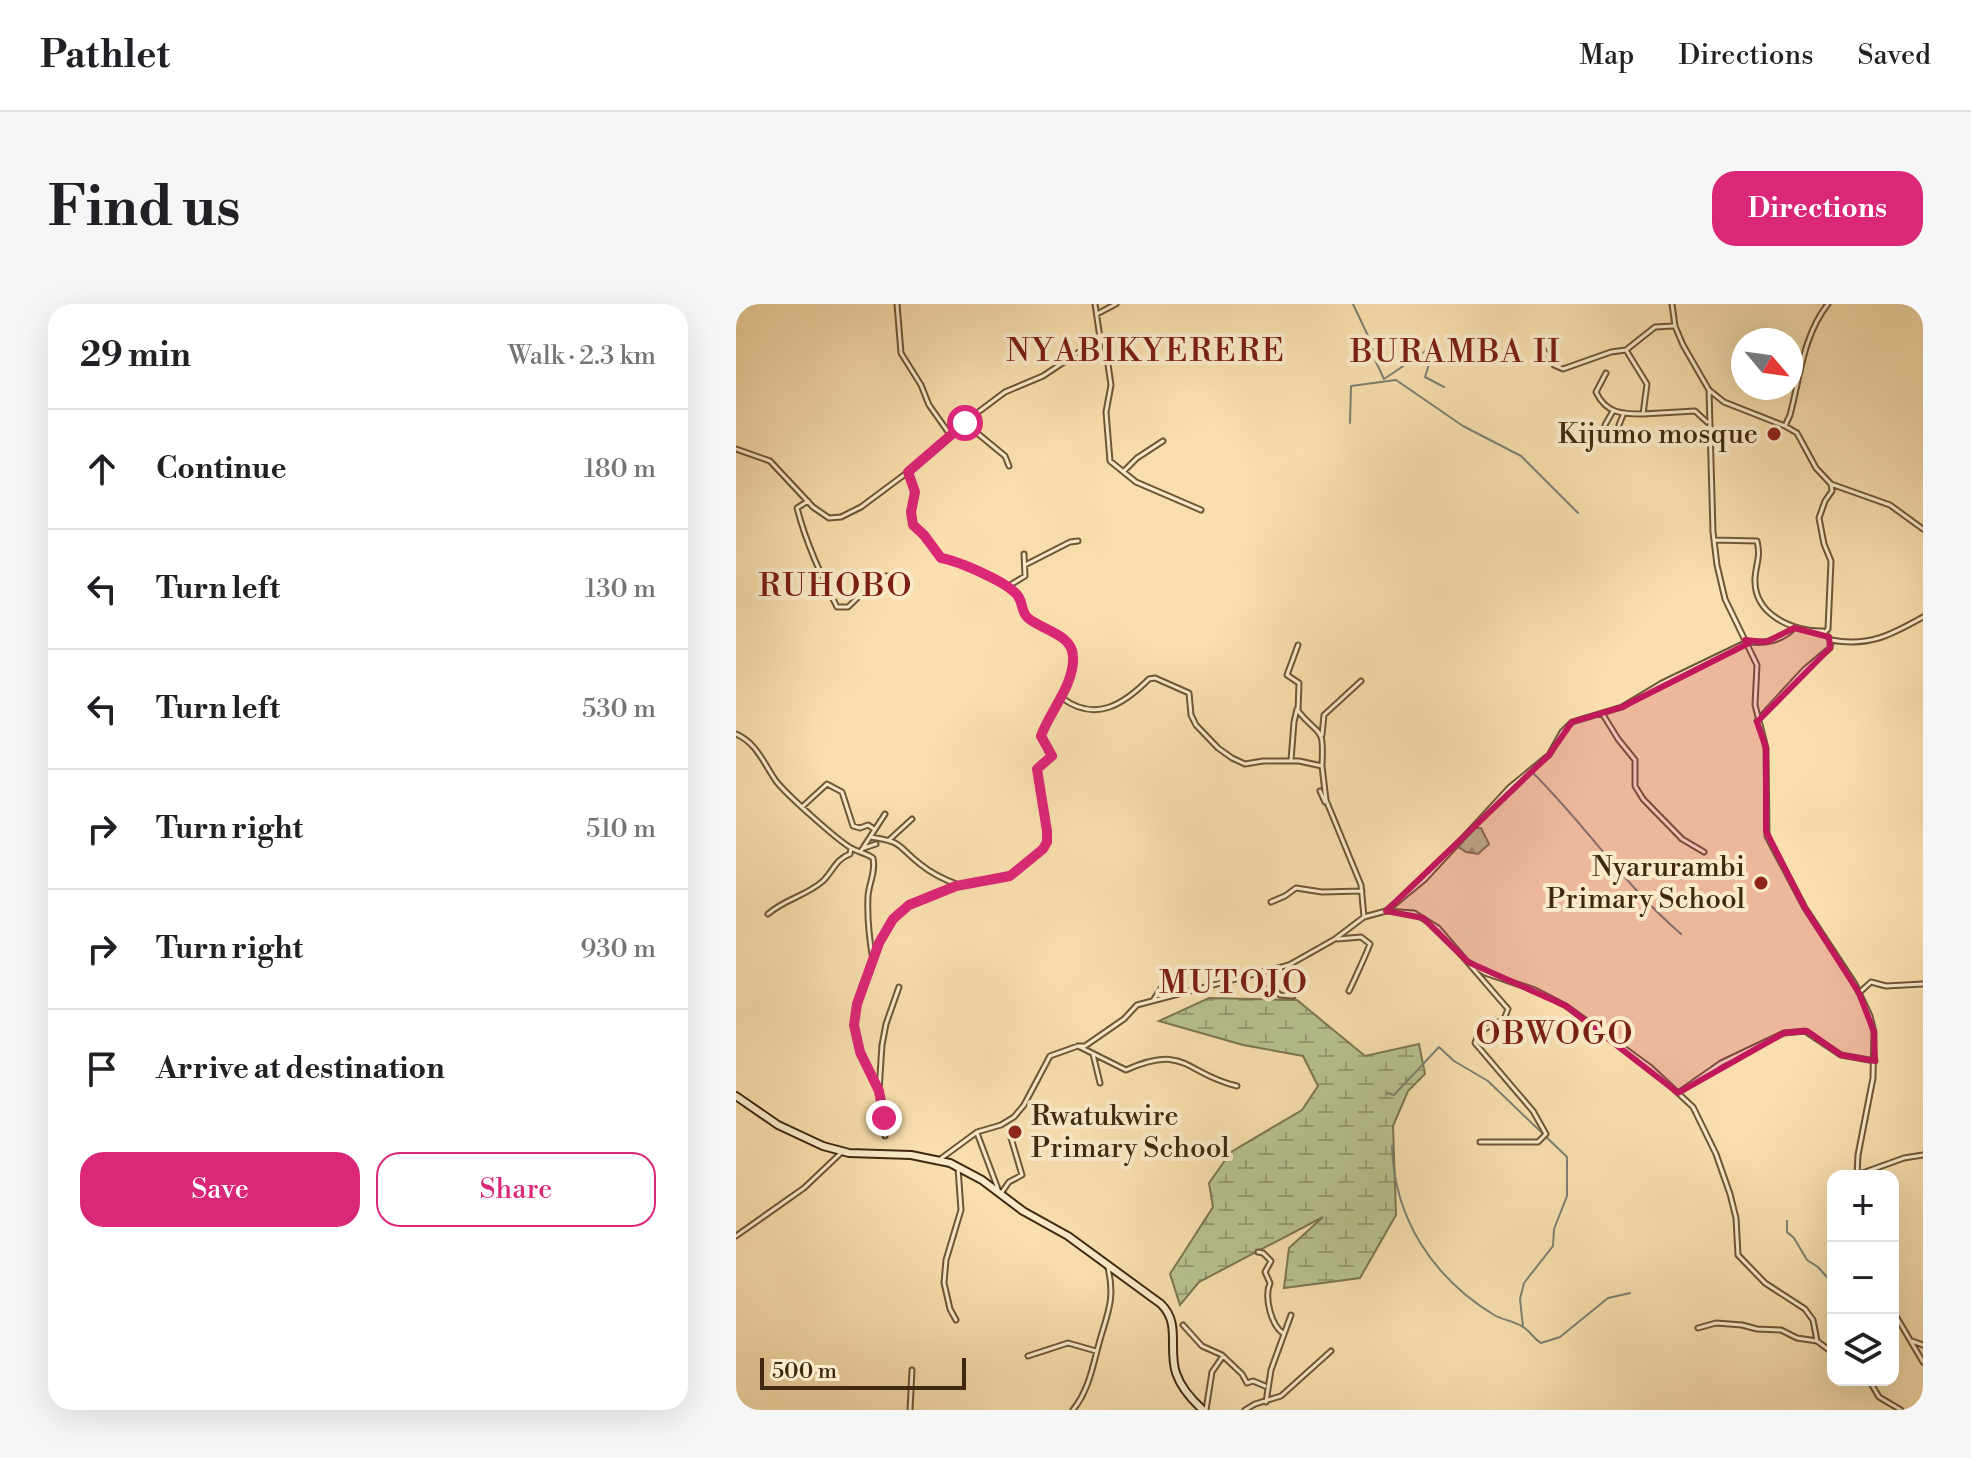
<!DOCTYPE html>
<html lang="en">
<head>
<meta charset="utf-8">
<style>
  :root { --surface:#fff; --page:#f6f6f6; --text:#202124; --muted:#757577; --line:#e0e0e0; --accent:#db2777 }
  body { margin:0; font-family:"Libre Bodoni",serif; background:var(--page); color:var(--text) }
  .controls { position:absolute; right:24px; bottom:24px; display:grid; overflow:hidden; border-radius:16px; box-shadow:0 8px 32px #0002 }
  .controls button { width:72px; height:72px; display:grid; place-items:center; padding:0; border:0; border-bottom:2px solid var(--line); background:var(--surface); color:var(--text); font:40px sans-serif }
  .compass { position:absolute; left:995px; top:24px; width:72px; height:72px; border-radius:50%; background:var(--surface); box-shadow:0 8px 32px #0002; rotate:119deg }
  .scale { position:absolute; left:24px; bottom:20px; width:206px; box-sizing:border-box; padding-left:8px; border:4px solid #402810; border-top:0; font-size:22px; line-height:28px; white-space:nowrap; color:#402810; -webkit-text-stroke:6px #faeaca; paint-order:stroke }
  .stop { position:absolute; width:24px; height:24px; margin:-18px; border:6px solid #db2777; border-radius:50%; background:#fff }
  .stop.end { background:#db2777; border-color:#fff; box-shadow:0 2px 8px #0008 }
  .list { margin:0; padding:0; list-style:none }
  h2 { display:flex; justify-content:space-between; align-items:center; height:104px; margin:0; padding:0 32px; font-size:34px }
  h2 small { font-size:26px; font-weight:400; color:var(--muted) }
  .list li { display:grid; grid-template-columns:52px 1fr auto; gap:24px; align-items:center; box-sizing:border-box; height:120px; padding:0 32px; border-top:2px solid var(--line) }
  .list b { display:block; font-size:30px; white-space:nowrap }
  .list em { font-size:26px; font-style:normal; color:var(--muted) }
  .actions { display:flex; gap:16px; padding:24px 32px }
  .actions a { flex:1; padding:18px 0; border:2px solid var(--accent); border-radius:24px; text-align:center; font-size:28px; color:var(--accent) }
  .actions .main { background:var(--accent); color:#fff }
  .icon { flex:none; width:44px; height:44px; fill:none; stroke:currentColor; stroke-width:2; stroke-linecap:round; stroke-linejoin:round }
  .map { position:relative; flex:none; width:1187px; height:1106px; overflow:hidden; border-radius:24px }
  header { display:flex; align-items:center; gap:48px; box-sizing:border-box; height:112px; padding:0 40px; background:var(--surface); border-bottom:2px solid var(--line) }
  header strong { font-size:38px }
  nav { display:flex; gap:44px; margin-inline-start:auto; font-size:28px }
  .intro { display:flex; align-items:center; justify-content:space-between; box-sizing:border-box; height:192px; padding:0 48px }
  h1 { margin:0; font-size:56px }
  .button { padding:20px 36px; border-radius:24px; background:var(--accent); color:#fff; font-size:28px; font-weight:700 }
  main { display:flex; gap:48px; padding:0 48px }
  aside { flex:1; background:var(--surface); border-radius:24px; box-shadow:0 8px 32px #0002 }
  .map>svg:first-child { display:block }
  .forest { fill:url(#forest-firs); stroke:#7c7650; stroke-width:2 }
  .wetland { fill:url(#wetland-marsh); stroke:#7c7650; stroke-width:2 }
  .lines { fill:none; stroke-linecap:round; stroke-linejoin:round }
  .stream { stroke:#7b8073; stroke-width:2 }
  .street-casing { stroke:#6e5637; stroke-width:7 }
  .secondary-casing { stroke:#402810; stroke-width:10 }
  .street { stroke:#faeaca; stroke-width:3 }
  .secondary { stroke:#faeaca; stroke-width:6 }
  .route { stroke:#db2777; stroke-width:10 }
  .marked { fill:#c2185b; fill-opacity:0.2; stroke:#c2185b; stroke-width:6; stroke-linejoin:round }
  .poi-dot { fill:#8f2418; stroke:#faeaca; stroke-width:3 }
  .labels { text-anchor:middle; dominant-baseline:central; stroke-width:8; stroke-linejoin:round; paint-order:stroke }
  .poi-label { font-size:28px; fill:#402810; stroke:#faeaca; text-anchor:end }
  .quarter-label { font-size:32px; letter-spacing:2px; fill:#7a1f14; stroke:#faeaca }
</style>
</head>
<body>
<header>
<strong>Pathlet</strong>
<nav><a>Map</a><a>Directions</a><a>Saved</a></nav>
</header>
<div class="intro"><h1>Find us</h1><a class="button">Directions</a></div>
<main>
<aside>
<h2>29 min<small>Walk · 2.3 km</small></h2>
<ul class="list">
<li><svg class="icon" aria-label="ahead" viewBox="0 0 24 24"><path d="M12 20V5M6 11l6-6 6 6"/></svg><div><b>Continue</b></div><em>180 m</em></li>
<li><svg class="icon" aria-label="left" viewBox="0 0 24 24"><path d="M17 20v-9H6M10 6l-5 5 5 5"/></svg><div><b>Turn left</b></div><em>130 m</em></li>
<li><svg class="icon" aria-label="left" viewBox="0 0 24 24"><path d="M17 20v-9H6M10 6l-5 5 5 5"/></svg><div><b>Turn left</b></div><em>530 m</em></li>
<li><svg class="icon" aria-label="right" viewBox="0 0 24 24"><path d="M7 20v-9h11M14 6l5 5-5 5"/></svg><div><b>Turn right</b></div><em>510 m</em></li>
<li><svg class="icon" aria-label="right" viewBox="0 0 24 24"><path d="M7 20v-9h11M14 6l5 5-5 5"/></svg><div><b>Turn right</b></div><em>930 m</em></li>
<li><svg class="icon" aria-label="arrive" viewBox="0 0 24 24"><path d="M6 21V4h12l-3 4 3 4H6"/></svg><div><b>Arrive at destination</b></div></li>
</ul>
<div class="actions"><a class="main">Save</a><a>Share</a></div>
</aside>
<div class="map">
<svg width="1187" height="1106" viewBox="0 0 1187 1106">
  <defs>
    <pattern id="forest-firs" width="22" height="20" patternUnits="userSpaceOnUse" patternTransform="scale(2)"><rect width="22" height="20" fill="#b7c38f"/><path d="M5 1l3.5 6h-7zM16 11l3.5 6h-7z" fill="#969e73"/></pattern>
    <pattern id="wetland-marsh" width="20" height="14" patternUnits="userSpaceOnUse" patternTransform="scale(2)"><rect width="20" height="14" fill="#b7c38f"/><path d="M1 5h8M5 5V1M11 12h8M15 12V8" fill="none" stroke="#969e73"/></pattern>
  </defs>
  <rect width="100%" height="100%" fill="#f8dfad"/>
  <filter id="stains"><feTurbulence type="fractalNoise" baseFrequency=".0025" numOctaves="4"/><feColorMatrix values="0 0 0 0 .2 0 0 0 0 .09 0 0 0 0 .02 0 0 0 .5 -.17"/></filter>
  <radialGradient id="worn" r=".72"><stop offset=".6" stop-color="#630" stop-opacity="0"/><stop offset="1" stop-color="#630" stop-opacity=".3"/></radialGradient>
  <!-- forest -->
  <path class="forest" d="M740,524h5l8,16 -11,10 -12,-2 -9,-6z"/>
  <!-- wetland -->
  <path class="wetland" d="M473,694l88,2 68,56 54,-12 6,30 -17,17 -15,35 3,89 -36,63 -76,10 5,-40 34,-31 -124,65 -19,23 -10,-31 43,-67 -4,-24 22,-31 71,-42 16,-24 -15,-30 -60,-11 -84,-24z"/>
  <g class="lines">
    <!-- stream -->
    <path class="stream" d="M617,0l17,36 6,22 8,17 43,-29 3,11 -5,16 19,10
      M614,119l1,-37 45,-6 67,46 58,30 57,57
      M796,468c53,52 93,114 149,162
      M651,789l7,2 45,-48 15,14 34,20 79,76v39l-13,33 -1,17 -29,37 -4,16 3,28
      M656,842c2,72 40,131 102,169 9,5 20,6 29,12 7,4 11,12 18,16l19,-6 48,-39 22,-5
      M1051,917v11l7,6 13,22 11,7 15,17"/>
    <!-- street casing -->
    <g class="street-casing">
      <path id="street" d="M161,0l4,49 20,32 8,20 22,31
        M359,0l5,34
        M936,0l3,22 8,19 26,45 15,12 61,24 12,7 19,35 15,16 59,21 33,24
        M361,10l19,-10
        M804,41l14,20 9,4 48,-17 15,-2 29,-23 18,-1
        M870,69l-10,19c10,22 27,22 47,22l4,-30 -21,-34
        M973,86l4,142 4,33 8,34 32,66 -2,40 11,43 1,88 38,72 50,76 15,32 4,16 -1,46 -15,77 -1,21
        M907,110l52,-3 12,11
        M229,119l40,33 4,10
        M869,121l8,-14
        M883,121l4,-10
        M1049,122l5,-11c10,-37 13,-80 38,-111
        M0,145l34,12 43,46 16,11 12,-1 20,-10 47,-35 53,-47 44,-33 38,-16 57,-38 5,6 6,41 -5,27 4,49 26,21 65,28
        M388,167l13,-13 26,-17
        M72,197l-11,7c9,35 24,67 40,99h11l32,-31h12
        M978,236l43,1c4,16 -1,22 -2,37 -2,37 39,54 68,53l8,9 -1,8 -26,22 -47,51
        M289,261l45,-23 8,-1
        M271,283l18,-11 -1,-22
        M1088,329l4,-4 3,-68 -7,-17 -5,-26 6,-17 7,-10 -1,-7
        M1095,336c38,7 60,-5 92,-23
        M1011,337c16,4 36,-1 47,-13
        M562,341l-11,30 12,8 -1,28c22,27 26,13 24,54
        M326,389v5c34,25 62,6 87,-19l6,-1 34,15 2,22 5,10 22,23 14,10 13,6 18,-3h36l23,5 4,34 35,85 3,32
        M866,409l16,26 17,21v26l8,13 39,40 22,13
        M0,430c21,9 28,30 40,47 10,13 60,58 75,67 7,4 15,5 22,10 3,14 -4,25 -5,38 -1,23 1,42 5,64
        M586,431l2,-20 37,-34
        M555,456l3,-38 3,-13
        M584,487l5,11
        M66,503l25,-23 15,8 11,34 7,2 8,-3 6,4
        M134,533c34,5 26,8 50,27 11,9 25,16 39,21
        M153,536l23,-21
        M128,544l12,-4
        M125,547l24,-37
        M535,598l14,-6 11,-8 26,4 40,-1
        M650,607l28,2 24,15 70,81 -4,10 -25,13 -4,11 58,68 13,23 -8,8h-58
        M32,610c17,-15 38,-18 55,-33 10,-10 13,-22 27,-27l1,-6
        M602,635l23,-2 9,7c-2,6 -18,41 -21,47
        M732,658l17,11 50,17 31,16 84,61 43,40 23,47 14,40 6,24 2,37 27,28 40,26 8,11 4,21 16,12
        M522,670l22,21 13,1
        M1123,689l12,-11 15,4 37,-2
        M418,695l8,-12 9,-1
        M342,742l48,24c60,-27 59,4 111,16
        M357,750l7,29
        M143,787l-19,-39 -6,-31 8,-35 21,-51 11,-18 15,-12 47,-19 57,-12 30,-25 4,-7v-11l-10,-62 15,-13 -11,-20 25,-49 7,-23 -1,-14 -5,-8 -41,-25 -6,-19 -9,-9 -55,-28 -15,-3 -29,-35 -1,-11 4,-20 -7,-20
        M942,789l43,-30 63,-30 21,-2 36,24 34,6
        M241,829l21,56
        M149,832l-2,-31 -4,-14 3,-46 4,-21 13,-37
        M203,856l38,-28 24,-7 13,-8 10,-12 26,-49 28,-10h7l39,-27 13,-14 152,-40 46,-26 29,-22 22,-6 39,-32 84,-91 40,-33 13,-23 10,-10 50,-15 40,-24 85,-41
        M1121,871l47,-17 19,-3
        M266,888l7,-10 13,-7 -11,-37
        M0,932l68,-48 39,-37
        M522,948l5,1 8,8 -6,11 5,11c-6,14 1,43 14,51
        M1157,1007l30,51
        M220,1016l-6,-11 -6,-26 2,-23 15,-50 -3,-42
        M447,1021l19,21 20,9 20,19 5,9 6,-2 12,5
        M962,1024l18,-5 26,2 15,4 24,1 16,8 20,3
        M1176,1037l11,4
        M292,1052l40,-13 28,8
        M1133,1076l10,17 22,13
        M530,1098l5,-32 20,-55
        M174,1106l2,-40
        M337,1106c15,-19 19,-40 25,-63 8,-31 18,-46 10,-79
        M470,1106l6,-38 11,-16
        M509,1106l10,-6 26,-8 50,-45
        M1181,1106l6,-3"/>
    </g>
    <!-- secondary casing -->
    <g class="secondary-casing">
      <path id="secondary" d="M0,792l42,29 45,21 26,7 62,2 39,8 32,17 41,31 45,25 93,68c20,19 7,45 15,69 5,15 16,27 27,37"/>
    </g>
    <!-- street -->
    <use href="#street" class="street"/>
    <!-- secondary -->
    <use href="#secondary" class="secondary"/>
  </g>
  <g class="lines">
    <!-- route -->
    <path class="route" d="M148,814l-5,-27 -19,-39 -6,-27 3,-21 22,-61 14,-24 16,-14 47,-19 54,-10 33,-27 4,-7v-11l-10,-62 15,-13 -11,-20c9,-25 34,-52 32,-80 -1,-22 -31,-26 -45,-38 -7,-6 -5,-15 -10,-22 -10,-14 -60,-35 -77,-38l-17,-23 -11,-10 -2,-13 4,-20 -7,-20 57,-49"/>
  </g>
  <!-- marked area -->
  <path class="marked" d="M1058,324l35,9 1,11 -73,74 9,26v83l39,77 54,85 15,39 1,29 -34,-6 -34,-24 -23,2 -106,60 -112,-87 -98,-44 -45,-44 -37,-7 163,-156 23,-33 50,-15 127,-64 -4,-3 21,2z"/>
  <!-- markers -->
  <g class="poi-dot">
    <circle cx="1038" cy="130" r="8"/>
    <circle cx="1025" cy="579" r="8"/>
    <circle cx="279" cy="828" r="8"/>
  </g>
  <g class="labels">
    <!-- poi labels -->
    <g class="poi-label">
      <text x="1022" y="130">Kijumo mosque</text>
      <text x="1009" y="563">Nyarurambi<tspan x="1009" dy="32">Primary School</tspan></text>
      <text x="295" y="812" text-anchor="start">Rwatukwire<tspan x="295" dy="32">Primary School</tspan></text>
    </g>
    <!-- quarter labels -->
    <g class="quarter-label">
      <text x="410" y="47">NYABIKYERERE</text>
      <text x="720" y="48">BURAMBA II</text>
      <text x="100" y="282">RUHOBO</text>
      <text x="498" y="679">MUTOJO</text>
      <text x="819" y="730">OBWOGO</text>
    </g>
  </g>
  <rect width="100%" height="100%" filter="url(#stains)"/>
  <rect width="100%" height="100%" fill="url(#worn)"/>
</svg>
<div class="controls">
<button>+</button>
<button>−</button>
<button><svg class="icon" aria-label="layers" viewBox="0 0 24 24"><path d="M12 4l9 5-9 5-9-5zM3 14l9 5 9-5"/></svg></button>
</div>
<svg class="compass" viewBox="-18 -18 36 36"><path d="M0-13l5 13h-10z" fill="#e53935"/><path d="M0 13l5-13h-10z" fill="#757577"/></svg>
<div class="scale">500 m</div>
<div class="stop" style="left:229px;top:119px"></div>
<div class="stop end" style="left:148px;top:814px"></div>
</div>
</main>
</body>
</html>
